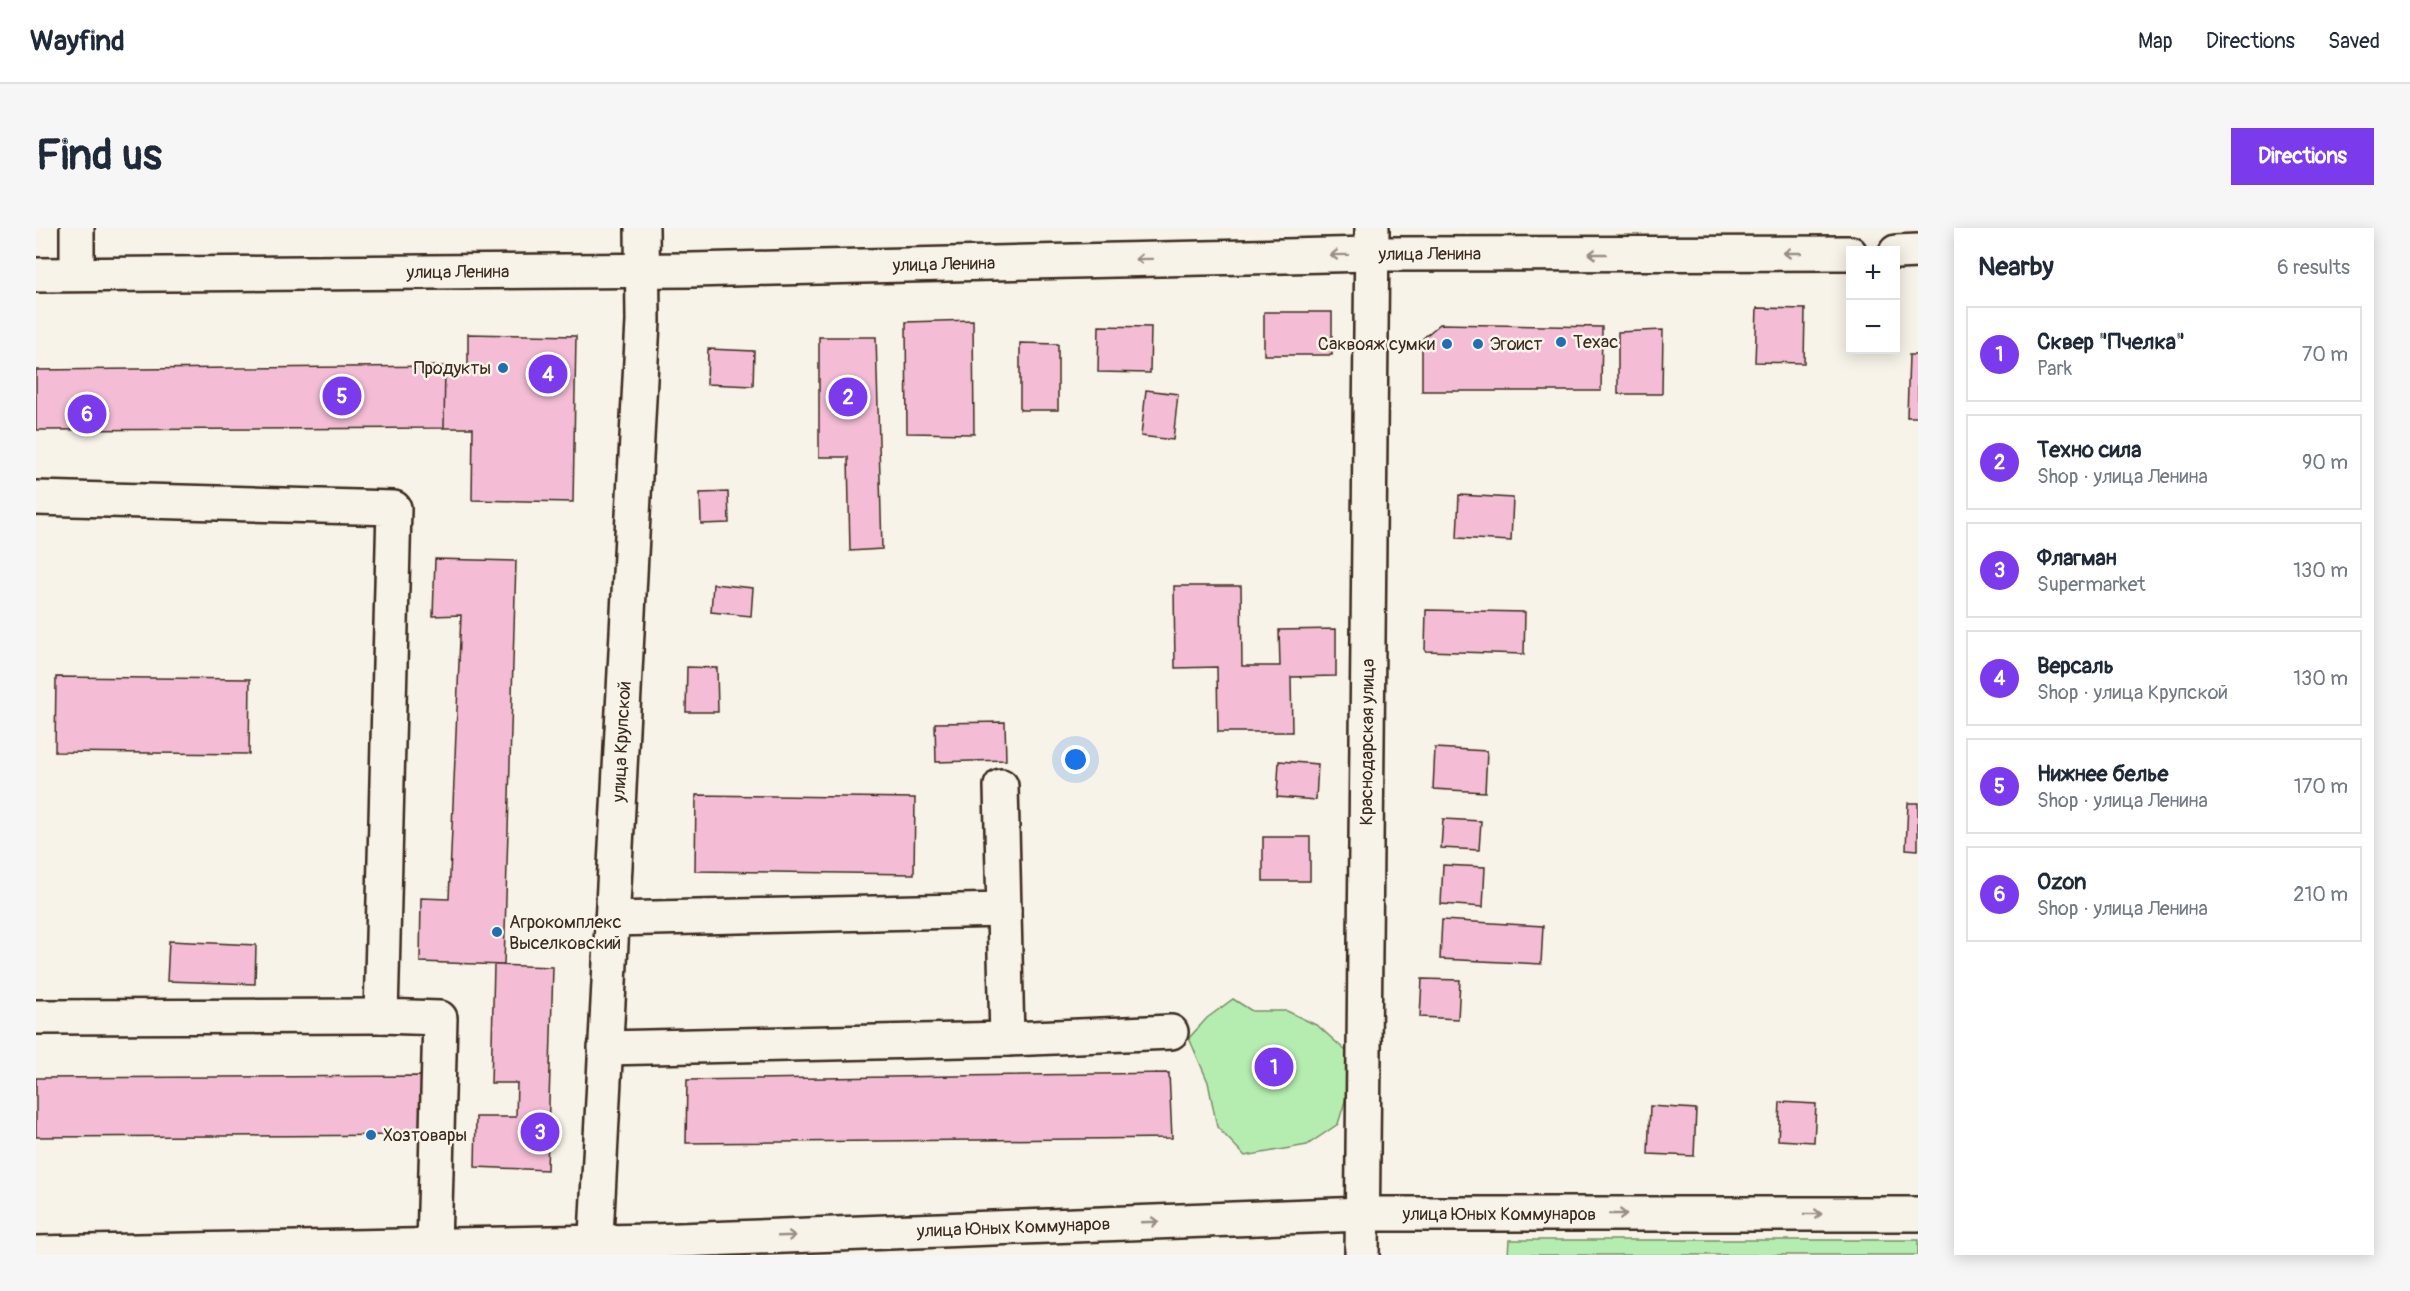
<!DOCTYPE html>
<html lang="en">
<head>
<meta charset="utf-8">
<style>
  :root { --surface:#fff; --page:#f6f6f7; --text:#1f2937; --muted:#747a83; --line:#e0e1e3; --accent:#7c3aed }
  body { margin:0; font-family:Pangolin,sans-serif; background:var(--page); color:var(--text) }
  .controls { position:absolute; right:18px; top:18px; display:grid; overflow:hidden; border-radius:0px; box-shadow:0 3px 15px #0003 }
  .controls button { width:54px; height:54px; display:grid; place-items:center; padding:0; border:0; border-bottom:2px solid var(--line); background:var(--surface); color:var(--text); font:30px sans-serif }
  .you { position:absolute; left:1040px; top:532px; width:21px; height:21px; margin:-15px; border:4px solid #fff; border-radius:50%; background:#1a73e8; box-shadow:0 0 0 9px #1a73e833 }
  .badge { display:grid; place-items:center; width:39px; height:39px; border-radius:50%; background:var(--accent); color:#fff; font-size:20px; font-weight:700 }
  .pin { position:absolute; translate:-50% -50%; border:3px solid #fff; box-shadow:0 2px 6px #0006 }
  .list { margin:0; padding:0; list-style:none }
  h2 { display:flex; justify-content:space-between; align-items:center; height:78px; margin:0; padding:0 24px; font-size:26px }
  h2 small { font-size:20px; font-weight:400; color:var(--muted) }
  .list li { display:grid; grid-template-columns:39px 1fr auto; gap:18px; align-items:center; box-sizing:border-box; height:96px; margin:0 12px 12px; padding:0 12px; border:2px solid var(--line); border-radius:0px }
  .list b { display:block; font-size:22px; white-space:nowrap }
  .list p { margin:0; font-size:20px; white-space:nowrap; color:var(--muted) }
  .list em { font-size:20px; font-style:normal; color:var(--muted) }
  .map { position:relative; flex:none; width:1882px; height:1027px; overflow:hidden; border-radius:0px }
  header { display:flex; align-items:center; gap:36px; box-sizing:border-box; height:84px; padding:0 30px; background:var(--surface); border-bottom:2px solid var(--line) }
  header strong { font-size:28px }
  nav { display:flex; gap:33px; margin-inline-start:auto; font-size:21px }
  .intro { display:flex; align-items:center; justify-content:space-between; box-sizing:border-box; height:144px; padding:0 36px }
  h1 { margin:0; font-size:42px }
  .button { padding:15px 27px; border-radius:0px; background:var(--accent); color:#fff; font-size:21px; font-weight:700 }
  main { display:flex; gap:36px; padding:0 36px }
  aside { flex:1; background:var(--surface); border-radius:0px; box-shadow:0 3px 15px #0003 }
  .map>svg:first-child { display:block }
  .green { fill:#b5edb0; stroke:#788c67; stroke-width:1.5 }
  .building { fill:#f4bdd5; stroke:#3b2a1e; stroke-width:1.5 }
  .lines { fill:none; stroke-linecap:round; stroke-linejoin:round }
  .minor-casing { stroke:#3b2a1e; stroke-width:38 }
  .minor { stroke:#f7f3e8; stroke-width:33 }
  .oneway { stroke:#998e83 }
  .poi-dot { fill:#1f6fb2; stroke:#f7f3e8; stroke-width:2 }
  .labels { text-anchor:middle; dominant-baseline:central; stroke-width:5; stroke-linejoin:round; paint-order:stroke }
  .street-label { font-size:18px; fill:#3b2a1e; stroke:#f7f3e8 }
  .poi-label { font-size:18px; fill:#3b2a1e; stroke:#f7f3e8; text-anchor:start }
</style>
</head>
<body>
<header>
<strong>Wayfind</strong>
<nav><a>Map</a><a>Directions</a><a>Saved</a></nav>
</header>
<div class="intro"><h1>Find us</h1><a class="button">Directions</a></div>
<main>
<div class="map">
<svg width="1882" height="1027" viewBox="0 0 1882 1027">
  <rect width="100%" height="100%" fill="#f7f3e8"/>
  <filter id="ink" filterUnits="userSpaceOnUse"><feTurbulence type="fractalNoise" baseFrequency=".0167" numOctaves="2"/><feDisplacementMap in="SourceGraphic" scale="12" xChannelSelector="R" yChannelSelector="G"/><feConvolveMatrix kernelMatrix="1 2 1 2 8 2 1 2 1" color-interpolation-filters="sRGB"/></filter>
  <g filter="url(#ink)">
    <!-- green -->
    <path class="green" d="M1197,771l19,12h35l31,15 28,25 3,37 -11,36 -31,21 -62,11 -28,-29 -9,-45 -19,-44 18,-20z
      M1473,1012h409v15h-410z"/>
    <!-- building -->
    <path class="building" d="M1721,80l48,1 -1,54 -49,-1z
      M1228,84h68v43h-68z
      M937,92l1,114 -67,-1 -1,-111z
      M1404,96l162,3 -1,64h-179v-52z
      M1063,98l52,1 -1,46 -52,-1z
      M1627,102l-1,64h-44v-62z
      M432,106l108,2 -3,166 -101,-2 1,-72h-29l1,-62 23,1z
      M783,109h57l6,212 -32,2 -2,-94h-29z
      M984,115l38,1v66h-38z
      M672,121l46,2 -1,35 -46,-2z
      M1873,127h9v62h-11z
      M409,138l-1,62 -408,2v-60z
      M1110,162l32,4 -5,46 -32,-4z
      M692,264l1,31 -28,1 -1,-31z
      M1423,267l54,3 -2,43 -54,-3z
      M399,331l81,2 -12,404 -84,-3 1,-64 28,1 12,-284 -28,1z
      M677,356l40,4 -2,28 -40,-4z
      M1138,358h67l1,80h38l-1,-36 57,-1v47l-45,1 1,55h-74l-1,-65 -42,1z
      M1390,382l99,2 -1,42 -99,-3z
      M651,439l30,1 1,44h-32z
      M20,449l194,2 -1,75 -194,-2z
      M969,494l1,38 -70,2 -1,-39z
      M1399,520l52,3 -2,41 -52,-3z
      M1243,533l39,3 -2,36 -39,-3z
      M660,567l219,3 -1,76 -219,-3z
      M1872,575h10v47l-12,-1z
      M1407,591l38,2 -2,29 -38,-2z
      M1227,609h47v44h-47z
      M1407,637l42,2 -2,40 -42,-3z
      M1406,692l101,6 -2,38 -101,-5z
      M133,713l87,4 -1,39 -88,-3z
      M458,737l59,2 -6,203 -72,-3 1,-50h40l1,-34h-26z
      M1386,751l38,1 -2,39 -38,-2z
      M1133,845l3,65 -486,5 1,-63z
      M385,848l1,59 -386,2v-59z
      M1744,874l36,2 -2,38 -36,-2z
      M1614,878l46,3 -2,47 -46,-2z"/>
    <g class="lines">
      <!-- minor casing -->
      <g class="minor-casing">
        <g id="minor">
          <path d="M41,0v46"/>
          <path d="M1860,24l22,-1"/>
          <path id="s1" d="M0,47l655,-5 681,-16 478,-1"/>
          <path d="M0,270l358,10 -13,508 59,2 -6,228"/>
          <path d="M965,558l6,253"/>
          <path d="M576,691l392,-9"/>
          <path d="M0,789l345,-1"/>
          <path d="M569,820l402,-9 164,-7"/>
          <path id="s2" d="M0,1025l617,-12 710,-27h555"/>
          <path id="s3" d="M559,1027l48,-934 -1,-93"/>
          <path id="s4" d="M1326,1027l10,-1027"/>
        </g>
      </g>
      <!-- minor -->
      <use href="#minor" class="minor"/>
    </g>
    <!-- one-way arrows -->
    <defs><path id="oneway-shaft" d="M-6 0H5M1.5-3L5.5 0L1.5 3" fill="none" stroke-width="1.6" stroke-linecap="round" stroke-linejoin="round" transform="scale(1.5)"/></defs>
    <g class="oneway">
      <use href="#oneway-shaft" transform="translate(1756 25) rotate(180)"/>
      <use href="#oneway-shaft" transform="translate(1561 26) rotate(180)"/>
      <use href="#oneway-shaft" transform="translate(1303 27) rotate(179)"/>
      <use href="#oneway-shaft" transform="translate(1108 31) rotate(179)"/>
      <use href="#oneway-shaft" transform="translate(1582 986)"/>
      <use href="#oneway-shaft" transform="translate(1777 986)"/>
      <use href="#oneway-shaft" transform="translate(1114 994) rotate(-2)"/>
      <use href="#oneway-shaft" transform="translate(751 1008) rotate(-2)"/>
    </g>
  </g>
  <!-- markers -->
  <g class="poi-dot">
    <circle cx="1525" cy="114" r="6"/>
    <circle cx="1411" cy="116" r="6"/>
    <circle cx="1442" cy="116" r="6"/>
    <circle cx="467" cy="140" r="6"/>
    <circle cx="461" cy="704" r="6"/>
    <circle cx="335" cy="907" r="6"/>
  </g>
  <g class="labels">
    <!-- street labels -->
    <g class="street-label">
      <text stroke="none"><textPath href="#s1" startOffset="1394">улица Ленина</textPath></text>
      <text stroke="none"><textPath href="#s1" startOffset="908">улица Ленина</textPath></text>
      <text stroke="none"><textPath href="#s1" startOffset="422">улица Ленина</textPath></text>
      <text stroke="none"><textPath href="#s3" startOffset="514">улица Крупской</textPath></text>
      <text stroke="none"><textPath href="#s4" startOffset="513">Краснодарская улица</textPath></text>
      <text stroke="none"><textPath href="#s2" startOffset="1464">улица Юных Коммунаров</textPath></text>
      <text stroke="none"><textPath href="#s2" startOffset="978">улица Юных Коммунаров</textPath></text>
    </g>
    <!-- poi labels -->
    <g class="poi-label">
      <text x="1537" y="114">Техас</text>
      <text x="1399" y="116" text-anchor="end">Саквояж сумки</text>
      <text x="1454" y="116">Эгоист</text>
      <text x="455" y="140" text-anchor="end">Продукты</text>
      <text x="473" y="694">Агрокомплекс<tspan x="473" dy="21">Выселковский</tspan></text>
      <text x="347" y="907">Хозтовары</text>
    </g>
  </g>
</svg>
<div class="controls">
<button>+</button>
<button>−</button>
</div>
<div class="you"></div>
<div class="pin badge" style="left:1238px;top:839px">1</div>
<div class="pin badge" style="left:812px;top:169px">2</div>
<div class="pin badge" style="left:504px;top:904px">3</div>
<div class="pin badge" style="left:512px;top:146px">4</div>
<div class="pin badge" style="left:306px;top:168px">5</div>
<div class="pin badge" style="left:51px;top:186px">6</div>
</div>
<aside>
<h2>Nearby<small>6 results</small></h2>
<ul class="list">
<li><span class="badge">1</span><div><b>Сквер &quot;Пчелка&quot;</b><p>Park</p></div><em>70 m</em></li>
<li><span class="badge">2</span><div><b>Техно сила</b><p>Shop · улица Ленина</p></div><em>90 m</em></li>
<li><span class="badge">3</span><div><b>Флагман</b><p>Supermarket</p></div><em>130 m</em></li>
<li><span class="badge">4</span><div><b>Версаль</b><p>Shop · улица Крупской</p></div><em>130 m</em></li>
<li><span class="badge">5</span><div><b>Нижнее белье</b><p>Shop · улица Ленина</p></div><em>170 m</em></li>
<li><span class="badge">6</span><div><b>Ozon</b><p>Shop · улица Ленина</p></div><em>210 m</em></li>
</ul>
</aside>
</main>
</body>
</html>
